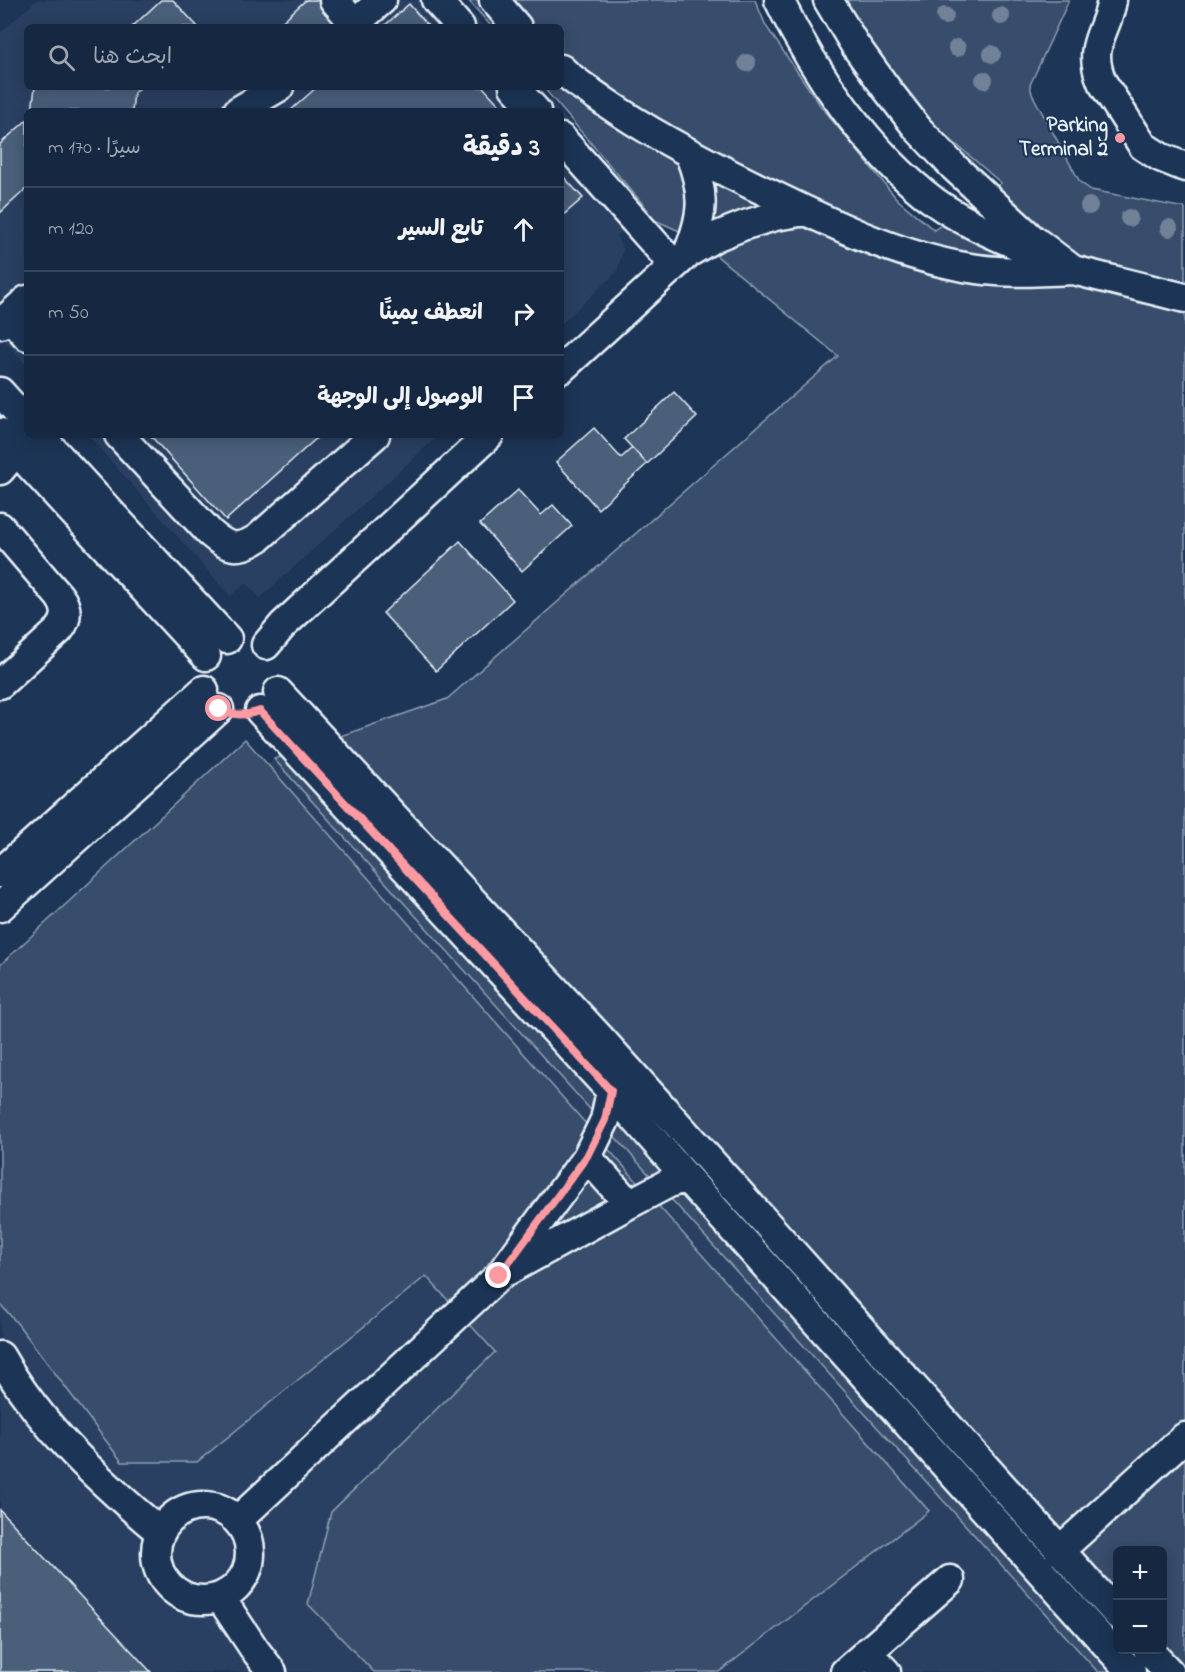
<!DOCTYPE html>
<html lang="ar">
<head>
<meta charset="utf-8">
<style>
  :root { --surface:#162841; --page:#23344c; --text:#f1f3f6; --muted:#9ea6b1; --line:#35445a }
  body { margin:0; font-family:"Indie Flower","Playpen Sans Arabic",sans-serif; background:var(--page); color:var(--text); direction:rtl }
  .controls { position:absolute; right:18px; bottom:18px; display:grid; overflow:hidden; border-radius:9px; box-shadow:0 3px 15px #0003 }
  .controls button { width:54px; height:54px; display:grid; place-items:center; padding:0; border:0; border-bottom:2px solid var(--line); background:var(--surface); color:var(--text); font:30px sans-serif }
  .stop { position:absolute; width:18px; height:18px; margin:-14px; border:4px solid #ff9aa2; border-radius:50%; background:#fff }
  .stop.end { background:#ff9aa2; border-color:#fff; box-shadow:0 2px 6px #0008 }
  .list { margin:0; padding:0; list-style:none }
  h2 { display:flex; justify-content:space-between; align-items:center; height:78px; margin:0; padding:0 24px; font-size:26px }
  h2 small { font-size:20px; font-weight:400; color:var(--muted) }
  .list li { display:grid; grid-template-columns:39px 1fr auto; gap:18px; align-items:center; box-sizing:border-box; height:84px; padding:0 24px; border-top:2px solid var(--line) }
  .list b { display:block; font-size:22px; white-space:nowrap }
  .list em { font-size:20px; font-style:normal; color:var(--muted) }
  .icon { flex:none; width:33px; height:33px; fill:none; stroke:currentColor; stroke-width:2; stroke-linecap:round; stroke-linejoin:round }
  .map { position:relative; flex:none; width:1185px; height:1672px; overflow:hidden; direction:ltr }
  .search { position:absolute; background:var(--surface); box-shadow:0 3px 15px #0003; left:24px; top:24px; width:540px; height:66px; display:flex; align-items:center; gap:15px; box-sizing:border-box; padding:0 21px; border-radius:9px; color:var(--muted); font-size:22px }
  .panel { position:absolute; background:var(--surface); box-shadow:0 3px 15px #0003; left:24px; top:108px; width:540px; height:330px; border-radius:9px; direction:rtl }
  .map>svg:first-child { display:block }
  .built { fill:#2a4162 }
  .green { fill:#374d6c; stroke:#909fb2; stroke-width:1.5; fill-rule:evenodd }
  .building { fill:#495e7a; stroke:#e8f1f8; stroke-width:1.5 }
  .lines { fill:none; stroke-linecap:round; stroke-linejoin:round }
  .minor-casing { stroke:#e8f1f8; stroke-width:33 }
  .minor { stroke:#1d3557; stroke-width:28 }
  .tree { fill:#708198 }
  .route { stroke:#ff9aa2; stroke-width:8 }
  .poi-dot { fill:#ff9aa2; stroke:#1d3557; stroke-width:2 }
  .labels { text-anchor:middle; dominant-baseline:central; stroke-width:4.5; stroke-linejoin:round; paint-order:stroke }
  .poi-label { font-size:21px; font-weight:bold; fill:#e8f1f8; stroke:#1d3557; text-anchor:end }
</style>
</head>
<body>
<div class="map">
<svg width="1185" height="1672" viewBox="0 0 1185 1672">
  <rect width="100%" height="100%" fill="#1d3557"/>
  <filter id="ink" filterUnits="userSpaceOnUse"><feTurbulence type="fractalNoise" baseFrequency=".0167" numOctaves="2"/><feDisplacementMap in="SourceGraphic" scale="12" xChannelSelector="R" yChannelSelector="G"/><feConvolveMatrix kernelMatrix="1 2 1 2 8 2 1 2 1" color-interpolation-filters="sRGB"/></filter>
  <g filter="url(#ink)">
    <!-- built -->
    <path class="built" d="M37,0h423l24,27h-457v60h511l21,24h-532v255l-27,-31v-302z
      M561,113l87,97 -11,12 -21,14 7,13 -6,23 -56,52z
      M88,435h351l-179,163 -14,-15 -16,13z
      M274,759l824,913h-1098v-664z"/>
    <!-- green -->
    <path class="green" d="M468,0h287l11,26 56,82 75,91 37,31 67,-47 -73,-63 -87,-120h228l-39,85 2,9 48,88 11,8 94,18v1464h-87l-824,-913 173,-60 391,-343 -143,-118 -47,-21v-7l-105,-123h18v-60h-69zM1118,1550h44v100h-44z
      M245,739l684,772 -210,161h-345l-66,-68 23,-92 164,-160 -69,-76 -229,186h-75l-105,-139 -17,-19v-339z"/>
    <!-- building -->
    <path class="building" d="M161,0h12l25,27h-66z
      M306,0h17l20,19 -8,8h-59z
      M409,4l20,23h-46z
      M35,87h106l-7,6 -2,18h-100z
      M317,87h166l22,24h-215z
      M27,120v68l-27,25v-69z
      M561,174l22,24 -22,19z
      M674,392l23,25 -50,47 -23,-25z
      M594,428l27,30 11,-10 15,16 -49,45 -42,-47z
      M150,435h170l-94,85z
      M518,490l23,25 12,-10 19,21 -50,45 -42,-47z
      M460,541l53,59 -77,71 -53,-58z
      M0,1510l151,162h-151z"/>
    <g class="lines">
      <!-- minor casing -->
      <g class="minor-casing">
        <path id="minor" d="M334,0l21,24
          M436,0l24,27
          M494,0l23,27
          M779,0c34,72 91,154 156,202 29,21 65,35 98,50
          M828,0l27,45 31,43 32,41 36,38 77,71 42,32 112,28
          M1112,0c-5,33 -26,45 -10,82l41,64 17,11 25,10
          M351,27l31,-27
          M561,69c13,13 29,22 44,33 46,32 96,58 147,83 66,32 134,67 207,81 38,8 75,6 114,4
          M514,87l22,24
          M238,111l41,-24
          M561,138l113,127
          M688,253c16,-39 17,-59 2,-98
          M9,316l18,20
          M0,324l27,-24
          M561,369l127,-116 27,-16 30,-12 30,-9 31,-5
          M0,392l27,30
          M0,433l206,223
          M39,435l188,204
          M119,435l91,98c17,15 28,18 48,5l117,-103
          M0,470l16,-19 14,-13
          M0,527l59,69c9,12 9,23 0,34l-59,54
          M266,645l17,-20 206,-190
          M278,692l323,347 517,576
          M260,711l351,380 75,86 445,495
          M0,873l204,-183
          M0,907l219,-198
          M587,1157l42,47
          M507,1271l122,-67 40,-21 17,-6
          M0,1356c40,70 99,125 160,176
          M156 1553a47 47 0 1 1 94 0a47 47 0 1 1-94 0Z
          M238,1520l261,-244 88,-119 18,-37 6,-29
          M1059,1551l126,-114
          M220,1597l35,53 17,22
          M1148,1650l21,22
          M867,1652l19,20
          M845,1672l105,-92"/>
      </g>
      <!-- minor -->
      <use href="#minor" class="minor"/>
    </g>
    <!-- trees -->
    <g class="tree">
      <circle cx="945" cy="16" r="9"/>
      <circle cx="1001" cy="16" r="9"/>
      <circle cx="957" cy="48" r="9"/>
      <circle cx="992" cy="54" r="9"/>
      <circle cx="747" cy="63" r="9"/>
      <circle cx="984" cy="80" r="9"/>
      <circle cx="1089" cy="206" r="9"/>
      <circle cx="1129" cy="218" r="9"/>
      <circle cx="1169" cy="228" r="9"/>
    </g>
  </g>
  <g class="lines" filter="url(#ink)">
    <!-- route -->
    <path class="route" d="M219,709c15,7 25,7 41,2l351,380 -6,29 -18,36 -88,120"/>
  </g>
  <!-- markers -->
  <circle class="poi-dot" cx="1120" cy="138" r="6"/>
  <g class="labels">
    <!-- poi labels -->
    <g class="poi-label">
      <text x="1108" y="126">Parking<tspan x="1108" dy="24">Terminal 2</tspan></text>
    </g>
  </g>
</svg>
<div class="controls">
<button>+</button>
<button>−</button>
</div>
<div class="stop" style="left:219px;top:709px"></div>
<div class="stop end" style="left:499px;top:1276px"></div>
<div class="search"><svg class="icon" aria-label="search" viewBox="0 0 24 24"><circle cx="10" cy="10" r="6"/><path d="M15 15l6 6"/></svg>ابحث هنا</div>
<section class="panel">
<h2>3 دقيقة<small>سيرًا · 170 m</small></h2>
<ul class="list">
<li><svg class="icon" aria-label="ahead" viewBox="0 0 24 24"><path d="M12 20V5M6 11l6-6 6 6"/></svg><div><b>تابع السير</b></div><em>120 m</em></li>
<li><svg class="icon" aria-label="right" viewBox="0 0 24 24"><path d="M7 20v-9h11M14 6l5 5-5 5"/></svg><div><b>انعطف يمينًا</b></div><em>50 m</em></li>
<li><svg class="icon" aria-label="arrive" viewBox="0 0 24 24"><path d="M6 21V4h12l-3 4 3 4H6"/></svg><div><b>الوصول إلى الوجهة</b></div></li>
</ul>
</section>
</div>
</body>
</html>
